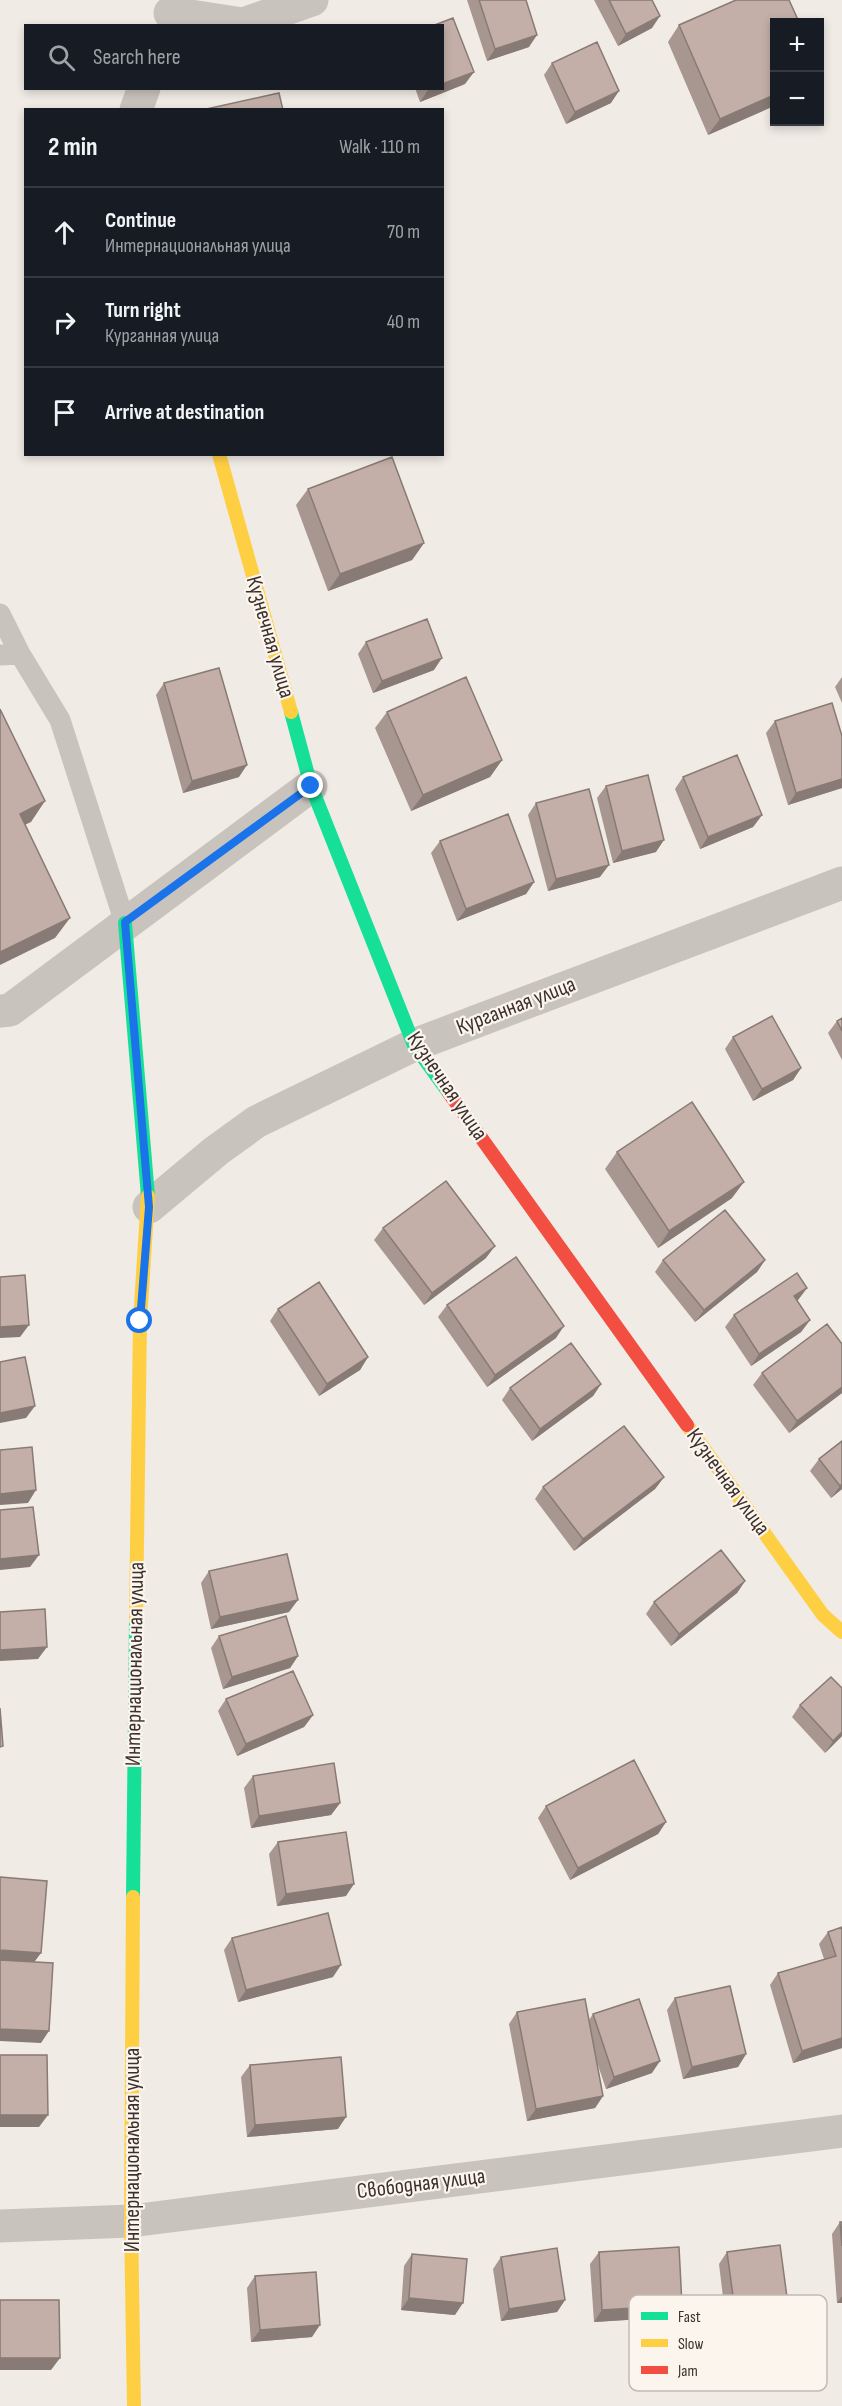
<!DOCTYPE html>
<html lang="en">
<head>
<meta charset="utf-8">
<style>
  :root { --surface:#171b24; --page:#20242c; --text:#f1f3f6; --muted:#9ea1a6; --line:#363941 }
  body { margin:0; font-family:"Sofia Sans Condensed",sans-serif; background:var(--page); color:var(--text) }
  .controls { position:absolute; right:18px; top:18px; display:grid; overflow:hidden; border-radius:0px; box-shadow:0 3px 9px #0003 }
  .controls button { width:54px; height:54px; display:grid; place-items:center; padding:0; border:0; border-bottom:2px solid var(--line); background:var(--surface); color:var(--text); font:30px sans-serif }
  .stop { position:absolute; width:18px; height:18px; margin:-14px; border:4px solid #1a73e8; border-radius:50%; background:#fff }
  .stop.end { background:#1a73e8; border-color:#fff; box-shadow:0 2px 6px #0008 }
  .list { margin:0; padding:0; list-style:none }
  h2 { display:flex; justify-content:space-between; align-items:center; height:78px; margin:0; padding:0 24px; font-size:26px }
  h2 small { font-size:20px; font-weight:400; color:var(--muted) }
  .list li { display:grid; grid-template-columns:39px 1fr auto; gap:18px; align-items:center; box-sizing:border-box; height:90px; padding:0 24px; border-top:2px solid var(--line) }
  .list b { display:block; font-size:22px; white-space:nowrap }
  .list p { margin:0; font-size:20px; white-space:nowrap; color:var(--muted) }
  .list em { font-size:20px; font-style:normal; color:var(--muted) }
  .icon { flex:none; width:33px; height:33px; fill:none; stroke:currentColor; stroke-width:2; stroke-linecap:round; stroke-linejoin:round }
  .map { position:relative; flex:none; width:842px; height:2406px; overflow:hidden }
  .search { position:absolute; background:var(--surface); box-shadow:0 3px 9px #0003; left:24px; top:24px; width:420px; height:66px; display:flex; align-items:center; gap:15px; box-sizing:border-box; padding:0 21px; border-radius:0px; color:var(--muted); font-size:22px }
  .panel { position:absolute; background:var(--surface); box-shadow:0 3px 9px #0003; left:24px; top:108px; width:420px; height:348px; border-radius:0px }
  .map>svg:first-child { display:block }
  .lines { fill:none; stroke-linecap:round; stroke-linejoin:round }
  .lane { stroke:#c9c3be; stroke-width:21 }
  .street { stroke:#c9c3be; stroke-width:33 }
  .fast { stroke:#16e098; stroke-width:14 }
  .slow { stroke:#ffcf43; stroke-width:14 }
  .jam { stroke:#f24e42; stroke-width:14 }
  .wall { fill:#a89690 }
  .shaded-wall { fill:#887a75 }
  .building { fill:#c3afa7; stroke:#887a75; stroke-width:1.5 }
  .route { stroke:#1a73e8; stroke-width:8 }
  .labels { text-anchor:middle; dominant-baseline:central; stroke-width:4.5; stroke-linejoin:round; paint-order:stroke }
  .street-label { font-size:22px; fill:#3b302b; stroke:#fbf5ee }
  .key { fill:#fbf5ee; stroke:#c1bab4; stroke-width:1.5 }
  .key-label { font-size:16px; fill:#3b302b }
</style>
</head>
<body>
<div class="map">
<svg width="842" height="2406" viewBox="0 0 842 2406">
  <rect width="100%" height="100%" fill="#f0ebe5"/>
  <g class="lines">
    <!-- lane -->
    <path class="lane" d="M0,614l20,40
      M0,655l20,-1 40,66 65,203"/>
    <!-- street -->
    <path class="street" d="M170,13l73,11 69,-24
      M136,110l8,-22
      M0,1011l10,-1 301,-224
      M149,1207l67,-56 40,-29 158,-77 428,-162
      M0,2226l131,-5 711,-90"/>
    <!-- fast -->
    <path class="fast" d="M291,712l20,74 103,259 35,48
      M125,923l23,273
      M133,1897l3,-278"/>
    <!-- slow -->
    <path class="slow" d="M219,454l72,258
      M687,1425l136,190 19,17
      M136,1619l4,-298 8,-125
      M133,1897l-2,324 3,185"/>
    <!-- jam -->
    <path class="jam" d="M449,1093l238,332"/>
  </g>
  <!-- wall -->
  <path class="wall" d="M467,0h59l3,47 -42,14z
    M594,0h58v28l-34,18z
    M774,22v84l-66,29 -40,-93 11,-17z
    M552,63l59,40 -45,21 -22,-49z
    M465,84l-45,18 -5,-14h27z
    M308,489l116,54 -12,17 -84,31 -32,-86z
    M366,642l68,28 -61,23 -15,-39z
    M842,677v26l-7,-16z
    M164,683l75,94 -56,16 -27,-98z
    M387,712l115,48 -12,17 -79,34 -36,-83z
    M775,721l67,15v52l-54,17 -22,-72z
    M683,777l79,38 -9,12 -53,22 -25,-60z
    M606,786l50,66 -43,11 -16,-65z
    M536,803l64,74 -52,14 -20,-76z
    M440,841l94,41 -8,12 -69,27 -26,-68z
    M842,1018v42l-14,-27 9,-12z
    M733,1037l68,31 -8,12 -40,21 -28,-52z
    M617,1152l115,46 -74,50 -53,-79z
    M383,1228l103,30 -62,47 -50,-65z
    M663,1260h102l-8,12 -62,50 -40,-50z
    M807,1288l-10,13 13,19 -9,12 -50,34 -26,-39 9,-12z
    M447,1305l109,33 -69,49 -49,-70z
    M278,1309l90,48 -8,13 -41,26 -49,-75z
    M842,1344v49l-53,40 -36,-48 9,-12z
    M601,1384l-8,12 -61,45 -30,-41 8,-12z
    M842,1441v48l-11,9 -21,-27 9,-12z
    M664,1477l-9,12 -81,62 -39,-52 8,-12z
    M209,1571l80,41 -78,17 -10,-46z
    M745,1581l-8,12 -66,53 -25,-32 8,-12z
    M219,1636l79,20 -8,12 -67,21 -12,-41z
    M226,1699l87,16 -9,12 -67,29 -19,-45z
    M800,1705l42,31 -17,17 -33,-36z
    M253,1776l87,27 -9,12 -80,13 -7,-40z
    M546,1806l120,16 -8,12 -88,46 -32,-62z
    M278,1842l68,54 -69,10 -8,-52z
    M842,1927v121l-49,15 -23,-78 8,-12 46,-14 -5,-15 9,-12z
    M232,1938l101,39 -95,25 -14,-52z
    M675,1998l71,56 -8,13 -55,12 -16,-69z
    M517,2012l72,8 4,-6 59,59 -46,16 -9,-27 6,34 -8,12 -68,13 -18,-97z
    M250,2065l88,64 -91,8 -6,-60z
    M840,2222h2v81h-5l-5,-69z
    M599,2252l75,65 -80,5 -4,-58z
    M727,2252l62,60 -8,12 -54,6 -8,-66z
    M412,2254l43,61 -54,-5 3,-44z
    M501,2257l64,43 -8,12 -56,9 -8,-52z
    M255,2276l57,61 -61,5 -4,-54z"/>
  <!-- shaded-wall -->
  <path class="shaded-wall" d="M660,16l-8,12 -34,18 8,-12z
    M537,35l-8,12 -42,14 8,-12z
    M474,72l-9,12 -45,18 8,-12 3,-2h11v-4z
    M619,91l-8,12 -45,21 9,-12z
    M774,95v11l-66,29 12,-16z
    M424,543l-12,17 -84,31 12,-17z
    M442,658l-8,12 -61,23 9,-12z
    M502,760l-12,17 -79,34 12,-16z
    M247,765l-8,12 -56,16 9,-12z
    M842,779v9l-54,17 8,-12z
    M45,801l-14,21 -26,12 15,-20z
    M762,815l-9,12 -53,22 8,-12z
    M664,840l-8,12 -43,11 9,-12z
    M609,865l-9,12 -52,14 8,-12z
    M534,882l-8,12 -69,27 9,-12z
    M70,918l-15,20 -55,27v-13z
    M801,1068l-8,12 -40,21 9,-12z
    M744,1182l-12,16 -74,50 11,-17z
    M495,1246l-9,12 -62,47 8,-12z
    M765,1260l-8,12 -62,50 9,-12z
    M807,1288l-9,12 -12,8 8,-12z
    M810,1320l-9,12 -50,34 8,-12z
    M29,1325l-9,12 -20,1v-11z
    M564,1326l-8,12 -69,49 8,-12z
    M368,1357l-8,13 -41,26 8,-12z
    M601,1384l-8,12 -61,45 8,-12z
    M842,1387v6l-53,40 8,-12z
    M35,1406l-9,12 -26,5v-10z
    M664,1477l-9,12 -81,62 9,-12z
    M842,1484v5l-11,9 9,-12z
    M36,1490l-8,13 -28,2v-11z
    M39,1555l-9,12 -30,3v-11z
    M745,1581l-8,12 -66,53 8,-12z
    M298,1600l-9,12 -78,17 9,-12z
    M47,1647l-9,12 -38,2v-11z
    M298,1656l-8,12 -67,21 9,-12z
    M313,1715l-9,12 -67,29 9,-12z
    M842,1732v4l-17,17 8,-12z
    M340,1803l-9,12 -80,13 8,-12z
    M666,1822l-8,12 -88,46 8,-12z
    M354,1884l-8,12 -69,10 9,-12z
    M0,1950l41,3 -9,12 -32,-3z
    M341,1965l-8,12 -95,25 8,-12z
    M0,2029l49,2 -8,12 -41,-2z
    M842,2038v10l-49,15 9,-12z
    M746,2054l-8,13 -55,12 9,-12z
    M660,2061l-8,12 -46,16 8,-12z
    M603,2096l-8,12 -68,13 9,-12z
    M0,2115h48l-9,12h-39z
    M346,2117l-8,12 -91,8 8,-12z
    M842,2296v7h-5z
    M409,2298l54,5 -8,12 -54,-5z
    M565,2300l-8,12 -56,9 8,-12z
    M682,2305l-8,12 -80,5 8,-12z
    M789,2312l-8,12 -54,6 9,-12z
    M320,2325l-8,12 -61,5 9,-12z
    M0,2358h60l-9,12h-51z"/>
  <!-- building -->
  <path class="building" d="M479,0h47l11,35 -42,14z
    M609,0h43l8,16 -34,18z
    M736,0h53l10,22h-25v73l-54,24 -41,-94z
    M453,18l21,54 -32,12v-58h-10z
    M597,42l22,49 -44,21 -23,-49z
    M279,93l4,17h-77v-1z
    M392,457l32,86 -84,31 -32,-85z
    M427,619l15,39 -60,23 -16,-39z
    M219,668l28,97 -55,16 -28,-98z
    M466,677l36,83 -79,35 -36,-83z
    M832,703l10,33v43l-46,14 -21,-72z
    M0,709l45,92 -25,13 50,104 -70,34z
    M737,755l25,60 -54,22 -25,-60z
    M648,775l16,65 -42,11 -16,-65z
    M589,789l20,76 -53,14 -20,-76z
    M508,814l26,68 -68,27 -26,-68z
    M772,1016l29,52 -39,21 -29,-52z
    M842,1018v13l-5,-10z
    M692,1102l52,80 -75,49 -52,-79z
    M446,1181l49,65 -63,47 -49,-65z
    M725,1210l40,50 -61,50 -41,-50z
    M516,1257l48,69 -69,49 -48,-70z
    M797,1273l10,15 -13,8 16,24 -51,34 -25,-39z
    M25,1275l4,50 -29,2v-50z
    M319,1282l49,75 -41,27 -49,-75z
    M827,1324l15,20v43l-45,34 -35,-48z
    M571,1343l30,41 -61,45 -30,-41z
    M25,1357l10,49 -35,7v-51z
    M624,1426l40,51 -81,62 -40,-52z
    M842,1441v43l-2,2 -21,-27z
    M32,1447l4,43 -36,4v-44z
    M33,1507l6,48 -39,4v-49z
    M721,1550l24,31 -66,53 -25,-32z
    M287,1554l11,46 -78,17 -11,-46z
    M45,1609l2,38 -47,3v-38z
    M286,1616l12,40 -66,21 -13,-41z
    M293,1671l20,44 -67,29 -20,-45z
    M831,1677l11,11v44l-9,9 -33,-36z
    M0,1708l3,38 -3,1z
    M634,1760l32,62 -88,46 -32,-62z
    M334,1763l6,40 -81,13 -6,-40z
    M346,1832l8,52 -68,10 -8,-52z
    M0,1877l47,4 -6,72 -41,-3z
    M328,1913l13,52 -95,25 -14,-52z
    M842,1927v111l-40,13 -24,-78 58,-17 -8,-24z
    M0,1960l53,3 -4,68 -49,-2z
    M730,1986l16,68 -54,13 -17,-69z
    M585,1999l18,97 -67,13 -19,-97z
    M639,1999l21,62 -46,16 -21,-63z
    M0,2055h47l1,60h-48z
    M341,2057l5,60 -91,8 -5,-60z
    M840,2222h2v24z
    M780,2245l9,67 -53,6 -9,-66z
    M679,2247l3,58 -80,5 -3,-58z
    M557,2248l8,52 -56,9 -8,-52z
    M412,2254l55,5 -4,44 -54,-5z
    M316,2272l4,53 -60,5 -5,-54z
    M0,2300h59l1,58h-60z"/>
  <g class="lines">
    <!-- route -->
    <path class="route" d="M140,1321l9,-114 -24,-285 186,-136"/>
  </g>
  <g class="labels">
    <!-- street labels -->
    <g class="street-label">
      <text transform="translate(270 637) rotate(74)">Кузнечная улица</text>
      <text transform="translate(516 1006) rotate(-21)">Курганная улица</text>
      <text transform="translate(447 1086) rotate(56)">Кузнечная улица</text>
      <text transform="translate(728 1482) rotate(54)">Кузнечная улица</text>
      <text transform="translate(135 1664) rotate(-89)">Интернациональная улица</text>
      <text transform="translate(132 2150) rotate(-90)">Интернациональная улица</text>
      <text transform="translate(421 2184) rotate(-7)">Свободная улица</text>
    </g>
  </g>
  <!-- legend -->
  <rect x="629" y="2295" width="198" height="96" rx="9" class="key"/>
  <rect x="641" y="2312" width="27" height="8" fill="#16e098"/>
  <rect x="641" y="2339" width="27" height="8" fill="#ffcf43"/>
  <rect x="641" y="2366" width="27" height="8" fill="#f24e42"/>
  <g class="key-label">
    <text x="678" y="2322">Fast</text>
    <text x="678" y="2349">Slow</text>
    <text x="678" y="2376">Jam</text>
  </g>
</svg>
<div class="controls">
<button>+</button>
<button>−</button>
</div>
<div class="stop" style="left:140px;top:1321px"></div>
<div class="stop end" style="left:311px;top:786px"></div>
<div class="search"><svg class="icon" aria-label="search" viewBox="0 0 24 24"><circle cx="10" cy="10" r="6"/><path d="M15 15l6 6"/></svg>Search here</div>
<section class="panel">
<h2>2 min<small>Walk · 110 m</small></h2>
<ul class="list">
<li><svg class="icon" aria-label="ahead" viewBox="0 0 24 24"><path d="M12 20V5M6 11l6-6 6 6"/></svg><div><b>Continue</b><p>Интернациональная улица</p></div><em>70 m</em></li>
<li><svg class="icon" aria-label="right" viewBox="0 0 24 24"><path d="M7 20v-9h11M14 6l5 5-5 5"/></svg><div><b>Turn right</b><p>Курганная улица</p></div><em>40 m</em></li>
<li><svg class="icon" aria-label="arrive" viewBox="0 0 24 24"><path d="M6 21V4h12l-3 4 3 4H6"/></svg><div><b>Arrive at destination</b></div></li>
</ul>
</section>
</div>
</body>
</html>
